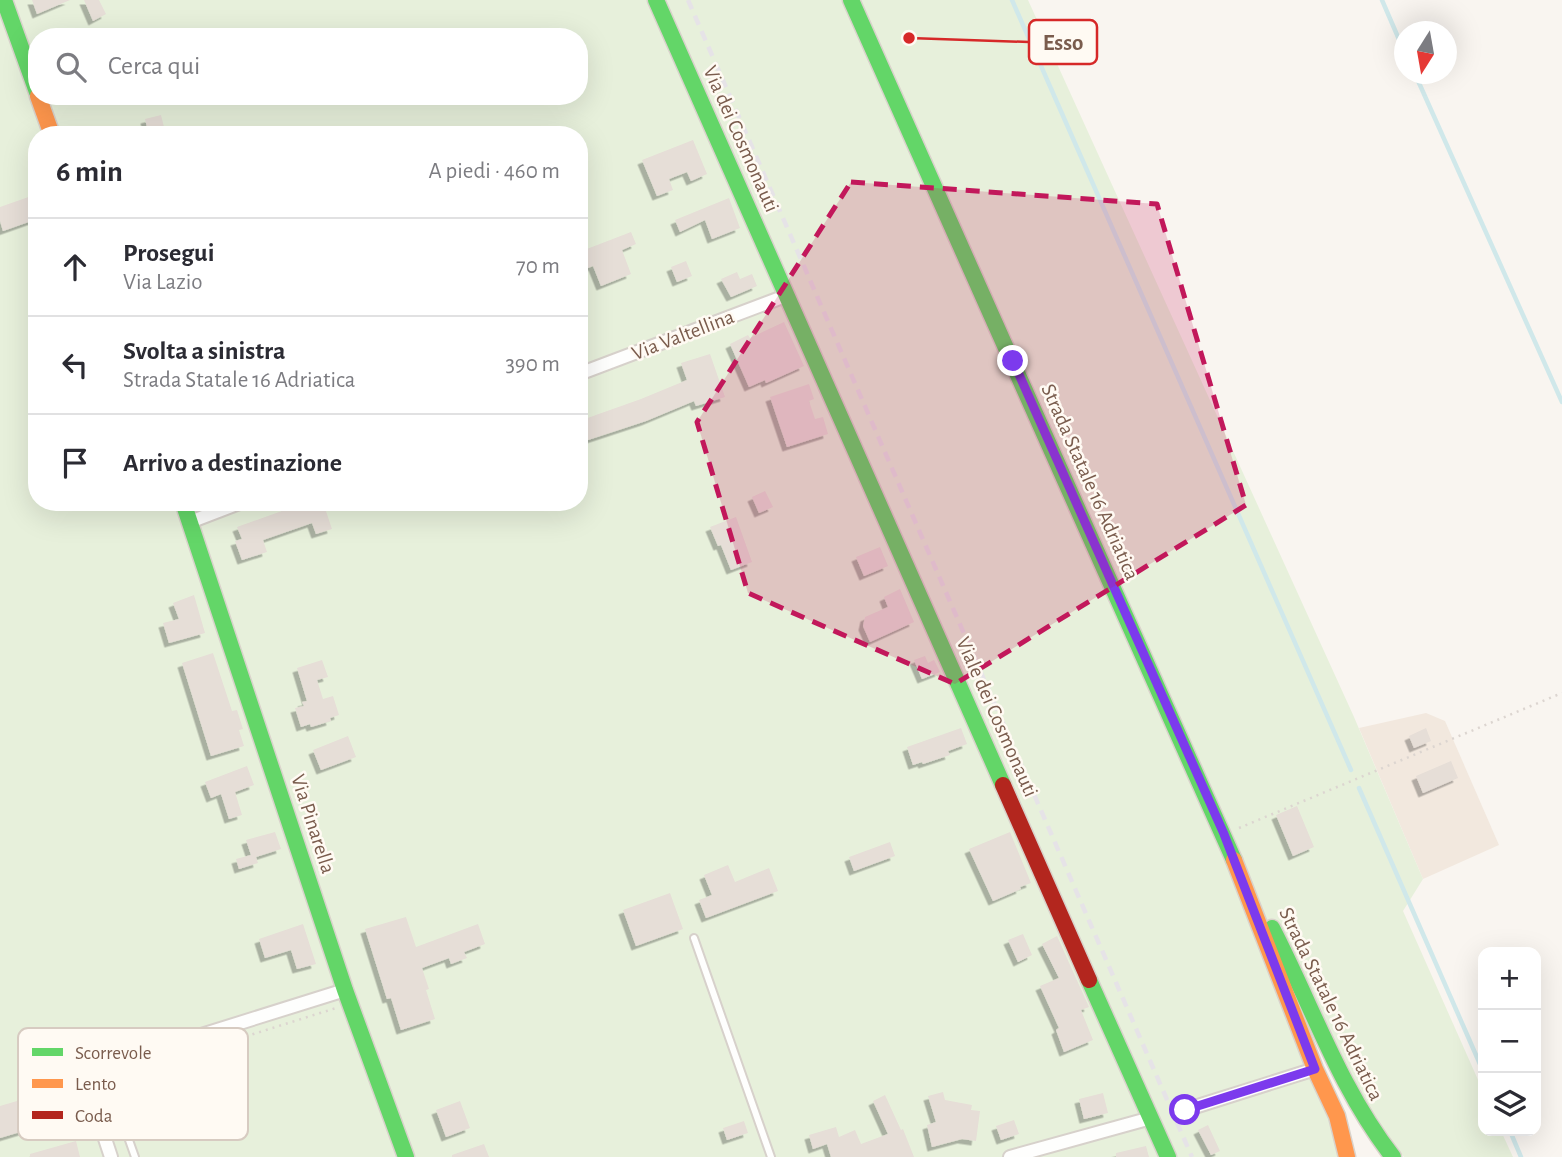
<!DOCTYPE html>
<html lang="it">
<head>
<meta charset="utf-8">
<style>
  :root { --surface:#fff; --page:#f7f7f7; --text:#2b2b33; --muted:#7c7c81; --line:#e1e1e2 }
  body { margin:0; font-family:"Alegreya Sans",sans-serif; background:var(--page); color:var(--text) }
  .controls { position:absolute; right:21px; bottom:21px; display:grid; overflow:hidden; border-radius:14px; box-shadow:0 7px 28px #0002 }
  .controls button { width:63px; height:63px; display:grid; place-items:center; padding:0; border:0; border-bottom:2px solid var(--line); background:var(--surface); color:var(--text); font:35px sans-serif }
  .compass { position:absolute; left:1394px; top:21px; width:63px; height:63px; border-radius:50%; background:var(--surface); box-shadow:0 7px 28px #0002; rotate:191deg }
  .stop { position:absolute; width:21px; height:21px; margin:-16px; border:5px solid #7c3aed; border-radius:50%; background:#fff }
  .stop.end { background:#7c3aed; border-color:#fff; box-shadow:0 2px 7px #0008 }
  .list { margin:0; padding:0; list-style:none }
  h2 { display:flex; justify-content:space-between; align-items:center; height:91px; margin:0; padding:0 28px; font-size:30px }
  h2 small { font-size:23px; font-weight:400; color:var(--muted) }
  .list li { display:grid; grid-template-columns:46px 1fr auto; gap:21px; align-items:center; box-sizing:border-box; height:98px; padding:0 28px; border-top:2px solid var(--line) }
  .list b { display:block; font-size:26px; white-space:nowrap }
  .list p { margin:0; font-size:23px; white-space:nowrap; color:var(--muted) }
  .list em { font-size:23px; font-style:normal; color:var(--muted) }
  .icon { flex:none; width:38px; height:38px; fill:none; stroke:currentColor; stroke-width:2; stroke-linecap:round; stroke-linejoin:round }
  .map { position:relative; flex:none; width:1562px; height:1157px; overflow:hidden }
  .search { position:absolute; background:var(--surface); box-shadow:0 7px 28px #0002; left:28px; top:28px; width:560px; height:77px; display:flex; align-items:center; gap:18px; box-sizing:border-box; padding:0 24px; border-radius:28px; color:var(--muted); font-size:26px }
  .panel { position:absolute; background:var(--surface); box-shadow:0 7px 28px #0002; left:28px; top:126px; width:560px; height:385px; border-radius:28px }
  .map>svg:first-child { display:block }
  .residential { fill:#f2e8de }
  .green { fill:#e7f0db; fill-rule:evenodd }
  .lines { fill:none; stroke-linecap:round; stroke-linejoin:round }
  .stream { stroke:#d0e8ea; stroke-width:4.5 }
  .building { fill:#e6ded7; filter:url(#shadow) }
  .lane-casing { stroke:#d7d1cb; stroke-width:10 }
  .street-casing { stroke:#d7d1cb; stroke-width:16 }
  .fast-casing { stroke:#d9d2cb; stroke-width:19 }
  .slow-casing { stroke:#d9d2cb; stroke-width:19 }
  .jam-casing { stroke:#d9d2cb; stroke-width:19 }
  .path { stroke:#dcd5d0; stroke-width:2.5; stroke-dasharray:2 5; stroke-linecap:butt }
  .lane { stroke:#fefefd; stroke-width:6 }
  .street { stroke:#fefefd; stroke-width:12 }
  .fast { stroke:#63d668; stroke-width:16 }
  .slow { stroke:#ff974d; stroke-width:16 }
  .jam { stroke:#b3261e; stroke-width:16 }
  .rail { stroke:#e6e3e7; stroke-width:4.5; stroke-dasharray:10 7; stroke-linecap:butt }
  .route { stroke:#7c3aed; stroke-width:9 }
  .marked { fill:#c2185b; fill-opacity:0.2; stroke:#c2185b; stroke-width:5; stroke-dasharray:14 9; stroke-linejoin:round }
  .labels { text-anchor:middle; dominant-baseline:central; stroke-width:5; stroke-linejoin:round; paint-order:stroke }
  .street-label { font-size:21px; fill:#7a5c4d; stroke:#fffaf3 }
  .key { fill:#fffaf3; stroke:#d7cbc1; stroke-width:2 }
  .key-label { font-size:19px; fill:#7a5c4d }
  .leader { fill:none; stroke:#d62828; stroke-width:2.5 }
  .callout-dot { fill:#d62828; stroke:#fffaf3; stroke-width:2.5 }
  .callout { fill:#fffaf3; stroke:#d62828; stroke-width:2.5 }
  .callout-label { font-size:23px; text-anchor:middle; font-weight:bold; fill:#7a5c4d }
</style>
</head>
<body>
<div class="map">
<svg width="1562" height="1157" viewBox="0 0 1562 1157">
  <defs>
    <filter id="shadow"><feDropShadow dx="-4.5" dy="4.5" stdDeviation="0" flood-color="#0004"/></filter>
  </defs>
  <rect width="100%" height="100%" fill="#f9f5f0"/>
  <!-- residential -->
  <path class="residential" d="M1426,713l19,8 54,124 -76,34 -64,-151z"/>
  <!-- green -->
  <path class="green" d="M0,0h1028l326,717 69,162 -20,32 80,180v40h18l12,26h-109l-28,-35 -83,-165 47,200h-1340zM37,37h542v59h-542zM37,135h542v367h-542z"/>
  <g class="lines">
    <!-- stream -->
    <path class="stream" d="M1012,0l339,770
      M1382,0l22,51
      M1415,74l147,328
      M1359,788l124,283
      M1510,1131l11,26"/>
  </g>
  <!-- building -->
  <path class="building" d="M32,0h38l-33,14z
    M84,0h15l7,14 -13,7z
    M161,115l5,20h-17l-4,-16z
    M693,140l14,34 -16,7 -4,-9 -18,7 4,11 -16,6 -15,-36z
    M37,194v25l-34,12 -3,-10v-14z
    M729,198l11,30 -28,11 -7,-19 -25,12 -5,-12z
    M631,232l5,12 -14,6 9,24 -30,12 -8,-20 -10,4 -4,-18z
    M686,261l6,15 -15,6 -6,-15z
    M737,272l3,7 12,-5 5,12 -26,11 -10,-18z
    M784,322l20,44 -38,17 -1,-3 -16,7 -19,-43 18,-9 2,3z
    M710,354l15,43 -29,9 -2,-5 -48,20 -67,22v-22l62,-22 46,-19 -6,-17z
    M809,384l5,15 -5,2 6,18 8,-2 5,17 -41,13 -17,-50z
    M765,491l8,16 -14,6 -7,-16z
    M307,502h16l9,27 -16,5 -4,-11 -49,17 4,12 -25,8 -7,-19 7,-2 -5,-12z
    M736,517l16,45 -21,8 -10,-25 -3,1 -8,-19z
    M880,547l8,19 -24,10 -8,-19z
    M900,589l14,33 -44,20 -7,-16 2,-9 23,-10 -4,-10z
    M194,595l11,38 -36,10 -6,-20 16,-4 -6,-16z
    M213,653l19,58 5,-1 6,19 -4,1 5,16 -33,10 -29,-93z
    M925,656l3,7 6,-3 6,12 -18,7 -8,-19z
    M322,660l6,17 -11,3 6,19 10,-3 6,19 -9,3 1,3 -20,6 -1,-3 -9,3 -6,-19 9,-2 -2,-4 5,-1 -10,-33z
    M961,728l6,16 -19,7 2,4 -27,9 -1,-2 -9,3 -6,-18z
    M1426,728l5,13 -17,7 -5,-12z
    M348,736l8,21 -35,13 -8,-20z
    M1451,761l7,17 -35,15 -7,-17z
    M247,766l7,19 -19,7 7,23 -13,4 -8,-25 -10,4 -6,-16z
    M1297,806l17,41 -21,9 -17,-41z
    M275,832l6,17 -25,8 2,6 -19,6 -3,-10 15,-4 -5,-15z
    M1010,832l21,51 -11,4 1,2 -28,12 -24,-52z
    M890,842l5,14 -41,15 -5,-14z
    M728,865l7,17 34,-14 9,23 -72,27 -7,-18 13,-5 -8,-20z
    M670,893l13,36 -47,17 -13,-36z
    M406,917l10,30 62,-23 7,20 -21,8 3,6 -16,6 -2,-6 -27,10 7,21 -3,1 9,29 -34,11 -10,-32 -4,1 -22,-70z
    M303,924l13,40 -19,5 -6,-19 -26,8 -6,-19z
    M1023,934l9,21 -14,7 -10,-22z
    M1057,936l32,71 -8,3 12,30 -29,12 -8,-22 3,-2 -19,-42 19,-8 -17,-34z
    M51,1091l9,29 -60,18v-32z
    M943,1092l2,8 27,5 -1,5 9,1 -4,30 -14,-2 -30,8 -5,-22 9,-3 -8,-26z
    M1103,1093l5,20 -24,6 -5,-20z
    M885,1095l16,35 2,-1 11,28h-83l-4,-13 -14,5 -4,-14 27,-8 3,10 16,-7 6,14 27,-10 -15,-33z
    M460,1101l10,27 -24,9 -10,-27z
    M1014,1120l5,14 -18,6 -5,-14z
    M744,1121l4,12 -21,7 -4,-12z
    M1208,1125l12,26 -9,4 -13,-25z
    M76,1141l4,16h-50v-3z
    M484,1144l5,13h-37v-2z
    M1146,1146l3,11h-33v-4z"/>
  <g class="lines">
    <!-- lane casing -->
    <g class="lane-casing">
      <path id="lane" d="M694,938l77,219
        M103,1133l21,-7 11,31"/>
    </g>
    <!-- street casing -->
    <g class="street-casing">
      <path id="street" d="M579,374l209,-79
        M190,522l52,-20
        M1185,1110l130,-41
        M111,1157l-28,-85 262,-82
        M1010,1157l141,-39"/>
    </g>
    <!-- fast casing -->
    <g class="fast-casing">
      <path id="fast" d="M4,0l33,92
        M656,0l347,785
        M851,0l383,860
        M183,502l162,488 61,167
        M1272,928c40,77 67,160 121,229
        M1089,980l79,177"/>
    </g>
    <!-- slow casing -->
    <g class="slow-casing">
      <path id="slow" d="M38,96l14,39
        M1234,860l81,209 22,47 10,41"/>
    </g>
    <!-- jam casing -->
    <g class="jam-casing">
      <path id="jam" d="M1003,785l86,195"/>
    </g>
    <!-- path -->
    <path class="path" d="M1239,828l323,-135
      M102,1084l-1,-2 235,-74"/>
    <!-- lane -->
    <use href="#lane" class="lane"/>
    <!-- street -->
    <use href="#street" class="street"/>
    <!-- fast -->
    <use href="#fast" class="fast"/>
    <!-- slow -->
    <use href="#slow" class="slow"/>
    <!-- jam -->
    <use href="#jam" class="jam"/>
    <!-- rail -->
    <path class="rail" d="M688,0l504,1157"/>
  </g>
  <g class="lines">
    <!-- route -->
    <path class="route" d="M1013,361l211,473 91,235 -130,41"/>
  </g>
  <!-- marked area -->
  <path class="marked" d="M851,182l306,22 89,301 -291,179 -207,-91 -51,-171z"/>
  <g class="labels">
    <!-- street labels -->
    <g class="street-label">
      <text transform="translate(741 139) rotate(66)">Via dei Cosmonauti</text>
      <text transform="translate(683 335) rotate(-21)">Via Valtellina</text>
      <text transform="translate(1090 482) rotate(66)">Strada Statale 16 Adriatica</text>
      <text transform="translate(997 717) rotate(66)">Viale dei Cosmonauti</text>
      <text transform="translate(313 824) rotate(72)">Via Pinarella</text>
      <text transform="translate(1331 1004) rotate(64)">Strada Statale 16 Adriatica</text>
    </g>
  </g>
  <!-- legend -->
  <rect x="18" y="1028" width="230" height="112" rx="10" class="key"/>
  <rect x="32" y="1048" width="31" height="8" fill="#63d668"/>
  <rect x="32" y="1079" width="31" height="9" fill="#ff974d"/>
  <rect x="32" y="1111" width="31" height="8" fill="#b3261e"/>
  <g class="key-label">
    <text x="75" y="1059">Scorrevole</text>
    <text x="75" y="1090">Lento</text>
    <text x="75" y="1122">Coda</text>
  </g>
  <!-- callouts -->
  <path class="leader" d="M909 38L1029 42"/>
  <circle class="callout-dot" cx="909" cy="38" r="7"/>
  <rect class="callout" x="1029" y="20" width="68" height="44" rx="7"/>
  <g class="callout-label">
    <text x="1063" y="50">Esso</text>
  </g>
</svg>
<div class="controls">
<button>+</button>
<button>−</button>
<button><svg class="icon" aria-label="layers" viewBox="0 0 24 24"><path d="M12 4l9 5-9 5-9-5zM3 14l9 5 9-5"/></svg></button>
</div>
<svg class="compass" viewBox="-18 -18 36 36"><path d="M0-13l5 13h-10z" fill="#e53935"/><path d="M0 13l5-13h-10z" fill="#7c7c81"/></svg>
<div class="stop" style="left:1185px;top:1110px"></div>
<div class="stop end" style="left:1013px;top:361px"></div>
<div class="search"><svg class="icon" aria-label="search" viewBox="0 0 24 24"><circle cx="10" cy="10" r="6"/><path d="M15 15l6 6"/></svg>Cerca qui</div>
<section class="panel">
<h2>6 min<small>A piedi · 460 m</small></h2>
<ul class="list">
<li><svg class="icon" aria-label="ahead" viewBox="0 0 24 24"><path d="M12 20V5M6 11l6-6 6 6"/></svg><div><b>Prosegui</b><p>Via Lazio</p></div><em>70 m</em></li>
<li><svg class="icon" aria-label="left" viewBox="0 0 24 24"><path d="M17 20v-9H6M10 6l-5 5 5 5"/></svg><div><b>Svolta a sinistra</b><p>Strada Statale 16 Adriatica</p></div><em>390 m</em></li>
<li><svg class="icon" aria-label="arrive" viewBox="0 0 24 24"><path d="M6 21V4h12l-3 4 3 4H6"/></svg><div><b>Arrivo a destinazione</b></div></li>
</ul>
</section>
</div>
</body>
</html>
